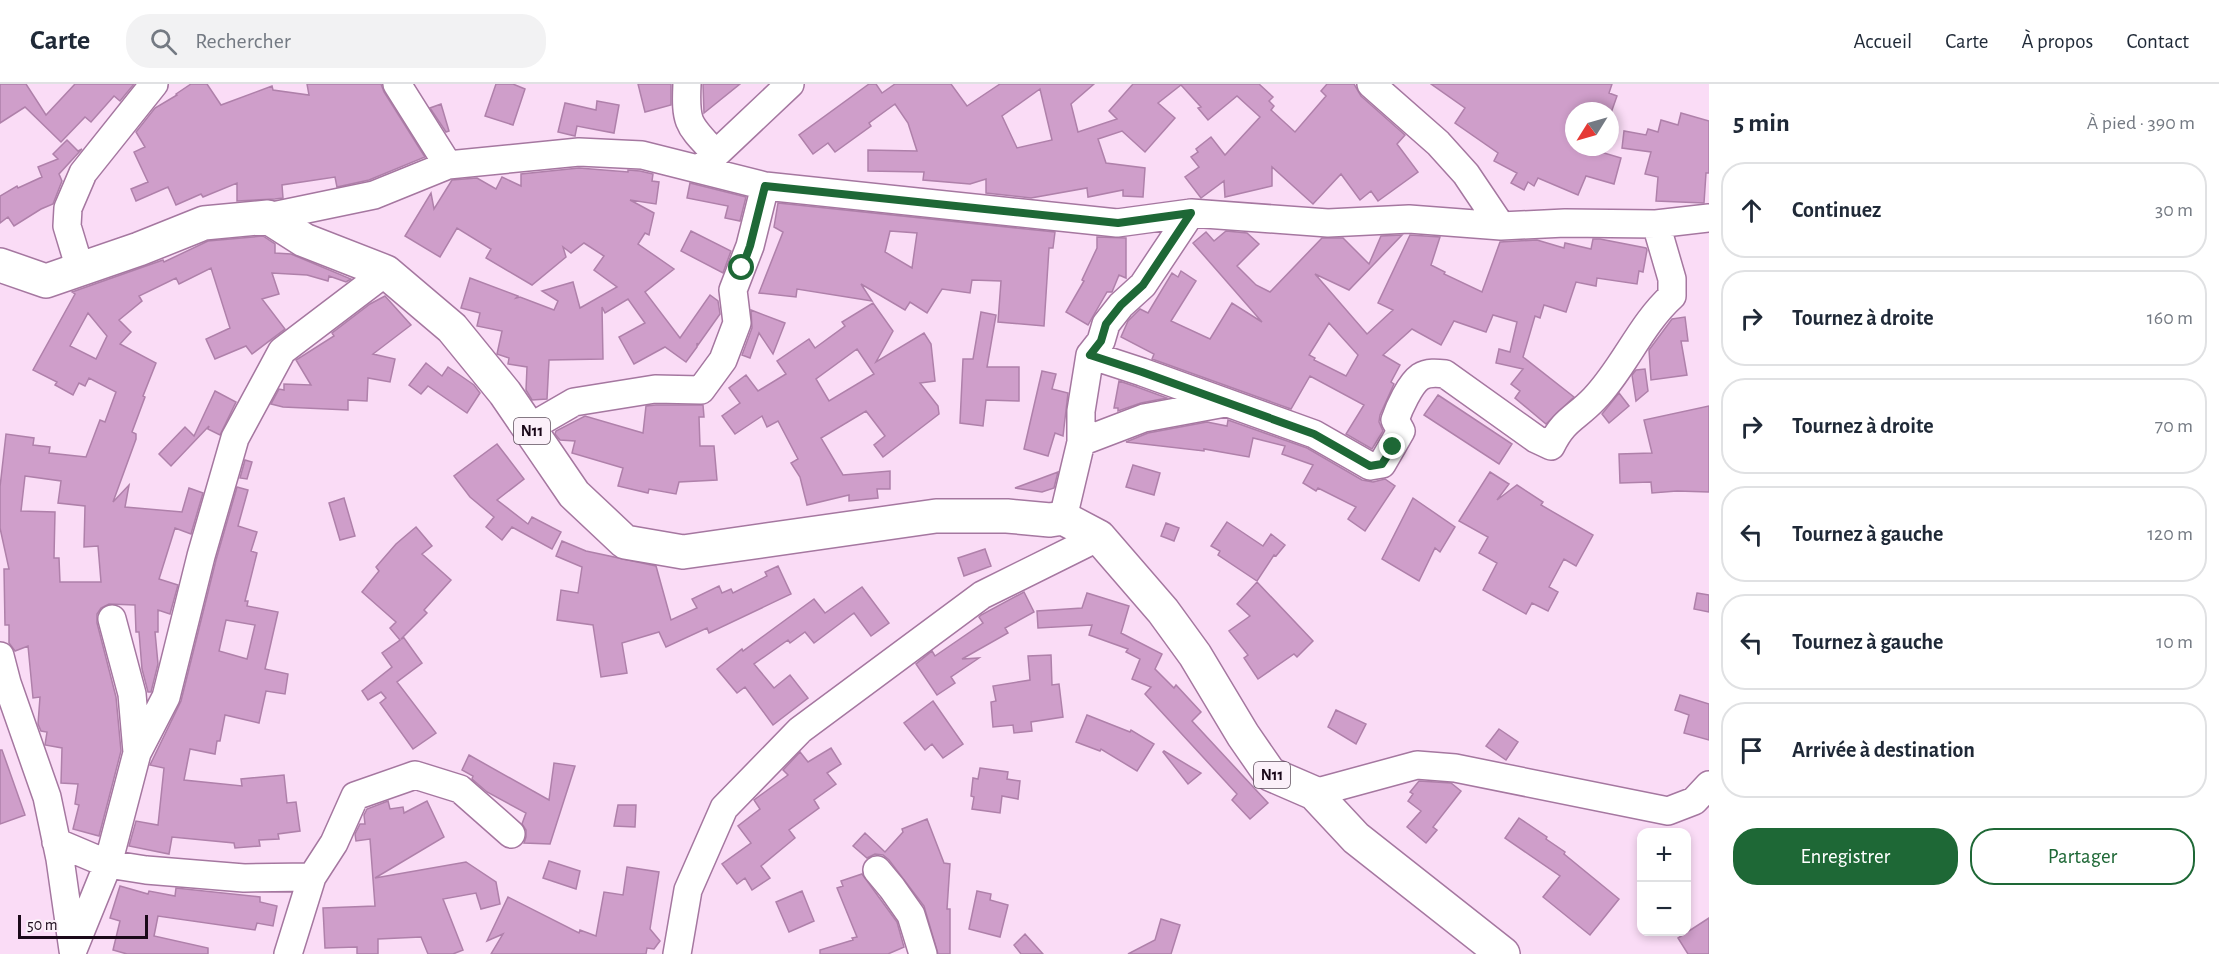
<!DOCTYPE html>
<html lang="fr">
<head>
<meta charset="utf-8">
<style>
  :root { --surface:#fff; --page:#f2f2f3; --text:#1f2937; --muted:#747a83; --line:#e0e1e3; --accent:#1e6836 }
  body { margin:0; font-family:"Alegreya Sans",sans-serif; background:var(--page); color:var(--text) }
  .controls { position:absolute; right:18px; bottom:18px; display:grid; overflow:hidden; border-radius:12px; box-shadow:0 3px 9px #0003 }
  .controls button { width:54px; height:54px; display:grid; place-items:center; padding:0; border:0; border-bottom:2px solid var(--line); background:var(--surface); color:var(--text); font:30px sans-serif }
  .compass { position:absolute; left:1565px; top:18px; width:54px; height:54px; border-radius:50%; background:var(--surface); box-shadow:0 3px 9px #0003; rotate:233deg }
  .scale { position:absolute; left:18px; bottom:15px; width:130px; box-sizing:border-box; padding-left:6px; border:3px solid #1a0919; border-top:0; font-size:16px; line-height:21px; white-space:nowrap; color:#1a0919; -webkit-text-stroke:4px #fbf0f9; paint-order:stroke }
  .stop { position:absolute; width:18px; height:18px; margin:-14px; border:4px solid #1e6836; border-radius:50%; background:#fff }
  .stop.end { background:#1e6836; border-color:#fff; box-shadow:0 2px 6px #0008 }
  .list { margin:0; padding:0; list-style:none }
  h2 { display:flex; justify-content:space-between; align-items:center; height:78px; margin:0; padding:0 24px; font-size:26px }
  h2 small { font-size:20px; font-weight:400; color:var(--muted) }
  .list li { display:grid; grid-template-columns:39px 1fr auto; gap:18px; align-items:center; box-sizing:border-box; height:96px; margin:0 12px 12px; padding:0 12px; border:2px solid var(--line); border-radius:24px }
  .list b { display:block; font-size:22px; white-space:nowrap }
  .list em { font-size:20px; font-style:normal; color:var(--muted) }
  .actions { display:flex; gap:12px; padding:18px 24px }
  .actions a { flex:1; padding:14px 0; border:2px solid var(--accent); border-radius:24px; text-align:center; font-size:21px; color:var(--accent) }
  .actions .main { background:var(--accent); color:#fff }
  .icon { flex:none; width:33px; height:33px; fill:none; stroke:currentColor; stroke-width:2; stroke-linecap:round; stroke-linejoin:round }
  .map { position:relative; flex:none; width:1709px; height:870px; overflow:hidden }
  header { display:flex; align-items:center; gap:36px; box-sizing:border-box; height:84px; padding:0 30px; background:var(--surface); border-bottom:2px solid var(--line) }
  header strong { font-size:28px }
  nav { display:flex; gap:33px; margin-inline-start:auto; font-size:21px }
  .search { width:420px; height:54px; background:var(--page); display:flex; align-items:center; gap:15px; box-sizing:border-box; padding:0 21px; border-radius:24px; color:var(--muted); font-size:22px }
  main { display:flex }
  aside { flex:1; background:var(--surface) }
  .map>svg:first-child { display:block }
  .building { fill:#cf9eca; stroke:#af80aa; stroke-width:1.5; fill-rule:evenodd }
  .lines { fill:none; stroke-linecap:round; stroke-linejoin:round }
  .minor-casing { stroke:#a577a0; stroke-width:30 }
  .highway-casing { stroke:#a577a0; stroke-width:36 }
  .minor { stroke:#fff; stroke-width:27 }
  .highway { stroke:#fff; stroke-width:33 }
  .route { stroke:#1e6836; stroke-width:8 }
  .labels { text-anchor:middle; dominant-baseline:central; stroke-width:5; stroke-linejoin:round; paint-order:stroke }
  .shield { fill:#fbf0f9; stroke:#5e4e5c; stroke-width:1.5 }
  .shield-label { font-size:16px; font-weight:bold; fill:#1a0919 }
</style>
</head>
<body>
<header>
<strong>Carte</strong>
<div class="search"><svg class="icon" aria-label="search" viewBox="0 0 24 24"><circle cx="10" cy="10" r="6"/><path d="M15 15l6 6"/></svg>Rechercher</div>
<nav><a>Accueil</a><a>Carte</a><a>À propos</a><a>Contact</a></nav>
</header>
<main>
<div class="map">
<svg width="1709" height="870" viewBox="0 0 1709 870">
  <rect width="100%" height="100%" fill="#fadcf6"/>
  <!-- building -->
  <path class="building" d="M0,0h26l20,31 29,-31h59l-14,17 -6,-5 -23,26 -6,-5 -24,25 -36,-35 -25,16z
    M191,0h16l14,21 51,-19 1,4 36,5 -2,-11h74l3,8 41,65 -56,23 -32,7 -2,-10 -53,8 1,13 -8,1 -38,2v-18l-34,14 -2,-3 -25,11 -8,-18 -32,14 -5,-12 17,-7 -14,-30 11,-5 -9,-15 19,-24 22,-13 -1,-1z
    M496,0h17l12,5 -12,36 -28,-9z
    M638,0h33v21l-26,7z
    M703,0h37l-36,29z
    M869,0h7l6,9 13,-9h56l16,22 33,-22h94l-23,20 7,28 39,-13 -8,-8 24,-27h126l14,13 -4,4 5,5 -3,4 24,22 31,-36 -5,-5 6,-7h27l7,12 44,39 -8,9 21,28 -40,29 -7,-10 -11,9 -19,-26 -28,30 -41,-37v19l-47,11 -1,-16 -23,17 -16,-21 14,-10 -8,-10 7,-5 -2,-3 15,-12 14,18 35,-38 -23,-21 -29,24 -10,-12 3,-1 -20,-22 -23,18 17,15 -30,34 -23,-21 -24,8 8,24 39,5 -2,29 -20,-1v-6l-35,7 -1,-9 -56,10 -45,-5v-14l-16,5 -47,-4 1,-8 -56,-1v-21l49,1 -9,-28 -13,-19 -26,19 2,3 -36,26 -7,-9 -15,11 -14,-19zM1040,5l12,51 -35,8 -15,-32z
    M1431,0h181l-3,9 8,3 -6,17 -18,-8 -2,6h-17v36h10l37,11 -7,26 -28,-8 -8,19 -40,-17 -4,8 -6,-4 -4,8 -13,-7 6,-10 -23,-12 4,-8 -43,-30 10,-15z
    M597,17l22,4 -5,28 -37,-7 -2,10 -17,-4 7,-29 31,7z
    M441,20l8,27 -3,1 -16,-24z
    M1681,29l28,8v52h-3l-2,30 -48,-2 2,-24 -13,-3 6,-22 -29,-4 2,-17 22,4 2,-6 10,3 3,-12 17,5z
    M67,56l11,11 4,-2 -23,25 3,7 -9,23 -12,5 -27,17 -6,-9 -8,6v-27l17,-10 1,2 24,-11 -4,-10 20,-8 -5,-5z
    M579,84l49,4v-2l12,1 13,3 -1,7 7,1 -3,22 -26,-4 24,13 -5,22 -4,-2 -7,11 36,25 -29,23 35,46 30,-43 8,6 2,13 -22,31 -1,-2v4l-11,15 -21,-15 -31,17 -15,-27 26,-14 -17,-24 -23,14 -3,-6 1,52 -54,1 -2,39 -15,1 -6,-10 1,-23 -19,-3 1,-6 -12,-4 5,-23 -25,-5 3,-13 -19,-5 9,-30 48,18 -2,2 4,-1 34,13 4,-9 -16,-10 31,-9 7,26 37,-21 -23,-17 10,-14 -20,-13 -13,10 -8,-6 3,10 -34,28 -46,-27 5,-9 -34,-21 -17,29 -35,-21 26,-43 3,16 18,-29 25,-2 19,11 6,-12 19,9v-12z
    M690,99l56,14 -6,24 -15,-3 3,-12 -41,-8z
    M778,119l277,29 -2,16h-4l-5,78 -46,-4 3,-41 -29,-1 -2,13 -28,-4 -15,24 -17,-11 -5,8 -44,-26 11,17 -75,-12 -1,8 -37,-4 24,-61 -9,-5zM890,147l27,2 -5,35 -27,-16z
    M691,147l40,20 -8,22 -42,-22z
    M1226,147l21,2 12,11 -22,22 19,19 14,7 52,-54h21l26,26 12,-28 21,-1 -53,55 -34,-16 52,60 26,-24 -15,-7 32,-68 30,2 -9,28 14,7 -1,2 38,18 18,-50 37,-2 27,8 1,-5 26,6 2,-10h7l46,9 1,2 -4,22 -4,-1 -2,13 -40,-6 -1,8 -20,-4 -10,30 -22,-7 -4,13 -5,-2 -12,41 51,40 -28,27 -31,-26 5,-7 -9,-7 12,-15 -27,-6 3,-14 11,3 7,-30 -24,-7 -7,17 -32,-11 -13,24 -29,-16 -29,26 17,10 -9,17 3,2 -14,31 -1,7 4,9 -11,18 -26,-15 18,-29 -54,-29 -19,33 -139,-50 2,-5 -33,-17 7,-16 12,-12 8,4 24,-40 6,4 3,-6 15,10 -25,40 39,18 22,-36 30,19 -69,-79 13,-11 8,9zM1329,239l29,32 -12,21 -32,-16 1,-2 -6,-3z
    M263,152l12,8v9l16,1 60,25 -5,3 -17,-6 -1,5 -21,-6 -35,-2 7,21 -17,5 23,30 -33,25 -6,-8 -31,13 -9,-20 24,-11 -19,-60 -32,16 -3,-6 -37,18 3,5 -23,19 12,12 -11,12 36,19 -13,33 2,1 -13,35 4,2v5l-23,63 16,-17 -4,22 57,5 7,-24 14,5 -12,41 -16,-6 -16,51 19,6 -8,29 -12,-4v22h-3l3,32 -7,28h-3l-6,-23 -3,-37h-3l-1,-27 -26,-1 -8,4 -4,6v9l19,74 5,54 -22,85 -26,-7 6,-24 -4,-1 3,-20 -17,-1 1,-35 -17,-3 2,-13 -6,-1 -3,-7 2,-27 -7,1 -5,-52 -13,5 -6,-8v-18h-4l-1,-56h5l-9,-41v-41l6,-53 28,4 -1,7 17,2 -1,6 37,4 14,-37 5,2 11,-30 -27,-14 -4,8 -6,-3 -6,12 -18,-10 2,-3 -24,-12 42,-76 -3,-2 91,-32 1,2 44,-21zM88,229l19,23 -11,23 -26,-13zM25,392l36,5 -3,22 27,3 -1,41 14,-1 3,36h-41l-1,-24h-5l1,-46 -34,-1z
    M1097,153l29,1v40l-7,-3 -7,17h-5l-19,33 -22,-13 18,-31 -2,-1 15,-32z
    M385,212l26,29 -38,29 22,5 -5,23 -22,-4 -1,23 -19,-1v10l-65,-3 -12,-3 8,-15 5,1v-6l27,1 -15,-25 38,-24 -2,-3 38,-29z
    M873,219l20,28 -17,31 48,-29 7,11 4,37 -15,2 18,23 1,8 -56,43 -9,-12 11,-9 -19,-25 -45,27 22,37 47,-4v18h-13l1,9 -29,3v-6l-42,10 -7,-28 -9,-14 7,-4 -20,-38 -11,6 -5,-11 -27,18 -13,-18 18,-13 -11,-15 17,-13 12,16 5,-3 23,-14 -9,-13 32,-22 6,9 30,-22 -3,-4zM857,265l17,25 -45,27 -13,-22z
    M751,226l34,13 -12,31 -14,-21 -9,25 -8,-3 10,-27z
    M981,228l15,3 -9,52h32v34l-33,-1 -3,26 -23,-3 3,-64h10z
    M1685,233l3,24h-7l6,34 -36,5 -2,-30 23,-31z
    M426,279l16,13 6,-9 26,18 6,8 -13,20 -39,-27 -7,8 -12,-9z
    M1645,285l3,22 -12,10 -4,-26 4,-5z
    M1042,287l14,3 -4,15 16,4 -5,43 -8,-3 -7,23 -24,-7z
    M1119,297l18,6 30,11 -26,5 -23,8v-3h-4z
    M215,307l21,11 -16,33 -12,-6 1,-3 -38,40 -12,-12 26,-27 9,9z
    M1619,309l10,13 -20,17 -7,-9z
    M1438,311l74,49 -13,20 -75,-49z
    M656,321h47l1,12h-5l1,29h14l3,34 -38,2 -3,12 -27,-5 -1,4 -30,-7 5,-18 -51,-15 3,-12 -15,-1 -5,-6 1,-3 29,-15 58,17 3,-27z
    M1709,322v86l-32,-1 -25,2 -1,-11 -31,1 -1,-29 33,-1 -8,-33z
    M1228,336l79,28 55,32 11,2 12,-3 10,7 -30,45 -17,-12 8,-12 -38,-19 -2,3 -13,-8 10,-18 -31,-11 3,-8 -32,-8 -4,19 -45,-8v2l-78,-9 22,-9 59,-11 20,4z
    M497,360l27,35 -27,21 31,24 4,-7 29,15 -9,17 -40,-22 -10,13 -16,-13 8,-10 -24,-20 -16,-21z
    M245,376l7,2 -5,17 -7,-1z
    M1133,381l27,8 -6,22 -28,-8z
    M1058,388l-4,16 -12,4 -27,-4z
    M1490,388l19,12 -12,16 20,-15 26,17 -2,3 52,30 -17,31 -12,-7 -15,28 9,5 -10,19 -16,-8 -6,11 -43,-24 14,-27 -18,-10 9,-16 -29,-16z
    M237,403l11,3 -10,36 19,6 -6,19 6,2 -12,48h3l-1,5 31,6 -13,57 23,5 -3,20 -19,-3 -7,32 -34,-8 -5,26h-3l-2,13 -25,-5 -6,31 58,6 -1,-7 43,-4 3,28 9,-1 4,29 -22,3 1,5 -20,1 1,6 -25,2 -1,-5 -62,-6 -3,17 -40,-8 7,-25 22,4 6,-57 -14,-3 31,-64 35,-141zM226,536l29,5 -8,34 -28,-8z
    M344,414l11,38 -15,4 -11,-37z
    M1413,414l42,29 -15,25 -5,-4 -16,33 -37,-22z
    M1227,438l36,24 8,-12 14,11 -9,11 -2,-1 -17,26 -39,-26 2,-4 -9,-5z
    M1166,439l13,5 -5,13 -13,-5z
    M416,443l16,19 -10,8 29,26 -27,30 3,3 -26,26 3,-1 18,25 -25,19 39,51 -23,16 -33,-46 6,-5 -5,-6 -13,8 -6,-9 30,-24 -10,-14 18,-13 -10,-12 6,-6 -34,-30 17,-21 -3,-4 20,-23z
    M562,457l24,10 70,15 15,54 26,-12 -5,-9 27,-13 3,7 9,-4 2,4 34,-17 -2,-4 13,-6 13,28 -82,39 -2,-5 -41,19 -7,-15 -37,11 5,30 -26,4 -8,-52 -36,-5 4,-30 17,3 4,-26 -26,-11z
    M985,465l6,17 -27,10 -6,-18z
    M1257,498l56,59 -16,16 -3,-3 -36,25 -14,-21 4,-3 -19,-24 21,-15 -13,-12z
    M862,503l27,36 -18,13 -17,-23 -40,30 -9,-11 -15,11 -2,-3 -34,24 20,24 16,-13 18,23 -35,27 -28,-38 -8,6 -20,-24 25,-20 1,2 71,-52 11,14z
    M1024,508l10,20 -29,16 3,5 -46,26 17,-1 -28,19 4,6 -18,12 -21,-31 16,-13 3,5 48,-33 -4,-6 2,-2z
    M1087,509l42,13 -8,27 41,21 -7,15 19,19 2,-3 25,27 -9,9 76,82 -18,16 -18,-19 5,-6 -92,-100 6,-7 -19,-8 8,-20 -14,-7 2,-3 -39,-14 3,-10 -54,3 -1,-17 45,-3z
    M1697,509l12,2v17l-15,-3z
    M1051,571l1,30 7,-1 4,33 -32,5 1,9 -18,2 -1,-8 -20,2 -2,-25 5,-1 -3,-15 37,-6 -2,-24z
    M1680,611l29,9v36l-25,-7 5,-18 -14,-5z
    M933,617l30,43 -20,14 -11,-14 -7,6 -21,-27z
    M1336,626l30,14 -10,20 -28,-17z
    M1087,631l43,17 1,-2 23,14 -17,27 -36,-22 -1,2 -24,-9z
    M1499,645l19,13 -12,18 -20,-14z
    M831,664l10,16 -14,9 9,11 -22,16 5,8 -30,22 6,8 -34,28 9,12 -18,12 -7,-12 -8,6 -15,-20 29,-21 -13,-17 22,-17 -6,-9 34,-25 -5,-5 17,-18 8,10z
    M0,666h2l23,65 -25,9z
    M1164,667l37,22 -13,11 -25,-32z
    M469,671l80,45 5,-37 21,3 -25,78 -26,-1 2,-6v-7l-4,-6 4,-11 -39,-21 -15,-13 1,-3 -11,-6z
    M980,684l28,4 -1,7 13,2 -2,18 -16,-3 -2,17 -28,-4 2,-12 -3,-1 2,-18 5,1z
    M1419,697l32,2 10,8 -28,36 4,3 -11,13 -19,-16 14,-16 -13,-10 5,-7 -3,-2z
    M388,717l2,8 13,-2 1,6 23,-12 17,36 -69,41 91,-16 30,20 4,22 -19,5 -5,-16 -33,6 20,51 -10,4h-25l-7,-17 -43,2v15h-21v-7l-32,1 -2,-40 52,-2 -5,-67 -14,2 -1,-7 5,-10h5l-1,-9 3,-6z
    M618,721h18l-1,22 -21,-1z
    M1519,734l28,19 -1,2 19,13 -1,2 55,45 -29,36 -47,-38 17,-21 -55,-38z
    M927,735l17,44 6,1 -3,45h3v45h-12l-14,-48 -35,-46 -6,-5 -8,-1 -8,4 -14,-12 12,-13 20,19 18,-20 -1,-3z
    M549,777l31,10 -4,18 -33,-11z
    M627,783l32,5 -9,57 10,12 -6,8 -7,-1 -1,6h-155l12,-20 -16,7 21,-44 71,36 1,-3 16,6 8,-44 19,3z
    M862,790l35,48 7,25 -16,7h-68v-4l33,-10 -1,-2 5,-1 -20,-49 6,-2 -2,-5z
    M120,802l28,8 1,-3 26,5 1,-8 84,9v5l17,4 -4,20 -16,-3 -2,7 -97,-14 -4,20 54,12v6h-81l-14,-4 7,-29 -10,-3z
    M802,807l12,30 -25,11 -13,-30z
    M977,807l14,3 -1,6 18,5 -8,32 -31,-8z
    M1709,834v36h-21l-10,-16z
    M1161,835l19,6 -9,29h-43l27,-14z
    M1025,850l18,20h-22l-7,-9z"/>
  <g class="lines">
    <!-- minor casing -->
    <g class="minor-casing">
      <path id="minor" d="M397,0l51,81
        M687,0c-2,41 2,41 29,70
        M1371,0l67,59 28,31 35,52
        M700,85l90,-85
        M268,133l106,-22 74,-30 131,-13 63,3 123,31 352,37 74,-10 137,10 81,-4 92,7 64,-3 91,1 53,-6
        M80,185l-13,-43 1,-18 15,-35 71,-89
        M1090,271l52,17 172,62 56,32 12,-2 19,-33 -6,-11c4,-12 15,-36 25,-43 8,-5 17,-4 25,-3l91,65 15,7c13,-27 25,-28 43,-47 30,-31 46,-74 78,-103v-17l-16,-55
        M529,344l45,-26 81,-13 46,1 22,-30 14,-37 -4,-33 17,-44 15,-60
        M1081,358l63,-24 81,-15
        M1063,434l18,-76v-31l9,-56 11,-14 5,-17 15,-19 22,-20 48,-72
        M112,535l20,75 5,58
        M0,572l7,27 40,114 13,62 13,91
        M1314,709l103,-28 38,3 213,43 26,-10 15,-16
        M56,758l52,22 38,6 98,8 68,-1
        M877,786l15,18 19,27 12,39
        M73,866l35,-86 29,-111 29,-56 35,-141 34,-118 47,-87 104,-79
        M288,870l24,-77 22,-34 21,-47 60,-21 45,14 51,45
        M677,870l11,-64 36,-82 76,-78 182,-135 117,-58"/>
    </g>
    <!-- highway casing -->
    <g class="highway-casing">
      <path id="highway" d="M0,181l46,16 93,-32 65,-26 64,-6 36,23 82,32 66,56 53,65 69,101 51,48 58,10 253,-36h71l43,4 13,-2 36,19 64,74 32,44 48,80 27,39 44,19 42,45 147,116"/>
    </g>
    <!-- minor -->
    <use href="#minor" class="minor"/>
    <!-- highway -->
    <use href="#highway" class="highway"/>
  </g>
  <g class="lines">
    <!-- route -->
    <path class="route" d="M742,184l8,-22 15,-60 353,37 73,-10 -48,72 -22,20 -15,19 -5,17 -11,14 52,17 172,62 56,32 12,-2 11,-17"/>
  </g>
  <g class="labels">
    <!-- shield labels -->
    <g class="shield">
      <rect x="514" y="334" width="36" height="26" rx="4.5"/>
      <rect x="1254" y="678" width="36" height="26" rx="4.5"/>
    </g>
    <g class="shield-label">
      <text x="532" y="347">N11</text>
      <text x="1272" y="691">N11</text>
    </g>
  </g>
</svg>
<div class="controls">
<button>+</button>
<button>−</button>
</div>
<svg class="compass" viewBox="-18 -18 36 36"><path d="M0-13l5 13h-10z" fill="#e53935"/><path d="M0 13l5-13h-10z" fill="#747a83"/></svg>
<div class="scale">50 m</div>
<div class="stop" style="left:742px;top:184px"></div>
<div class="stop end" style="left:1393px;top:363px"></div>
</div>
<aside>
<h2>5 min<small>À pied · 390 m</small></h2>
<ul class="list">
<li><svg class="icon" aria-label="ahead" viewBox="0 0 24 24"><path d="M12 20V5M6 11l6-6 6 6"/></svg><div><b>Continuez</b></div><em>30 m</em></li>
<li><svg class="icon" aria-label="right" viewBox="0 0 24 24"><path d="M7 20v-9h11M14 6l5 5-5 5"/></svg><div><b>Tournez à droite</b></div><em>160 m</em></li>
<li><svg class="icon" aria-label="right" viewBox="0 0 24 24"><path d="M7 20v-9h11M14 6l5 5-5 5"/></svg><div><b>Tournez à droite</b></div><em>70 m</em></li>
<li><svg class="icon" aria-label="left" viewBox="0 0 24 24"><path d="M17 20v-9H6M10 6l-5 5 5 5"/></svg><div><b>Tournez à gauche</b></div><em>120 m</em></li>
<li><svg class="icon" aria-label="left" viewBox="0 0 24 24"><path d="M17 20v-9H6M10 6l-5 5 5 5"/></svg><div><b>Tournez à gauche</b></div><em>10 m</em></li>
<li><svg class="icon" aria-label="arrive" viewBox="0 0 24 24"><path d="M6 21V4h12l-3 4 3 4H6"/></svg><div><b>Arrivée à destination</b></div></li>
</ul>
<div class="actions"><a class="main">Enregistrer</a><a>Partager</a></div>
</aside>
</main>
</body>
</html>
